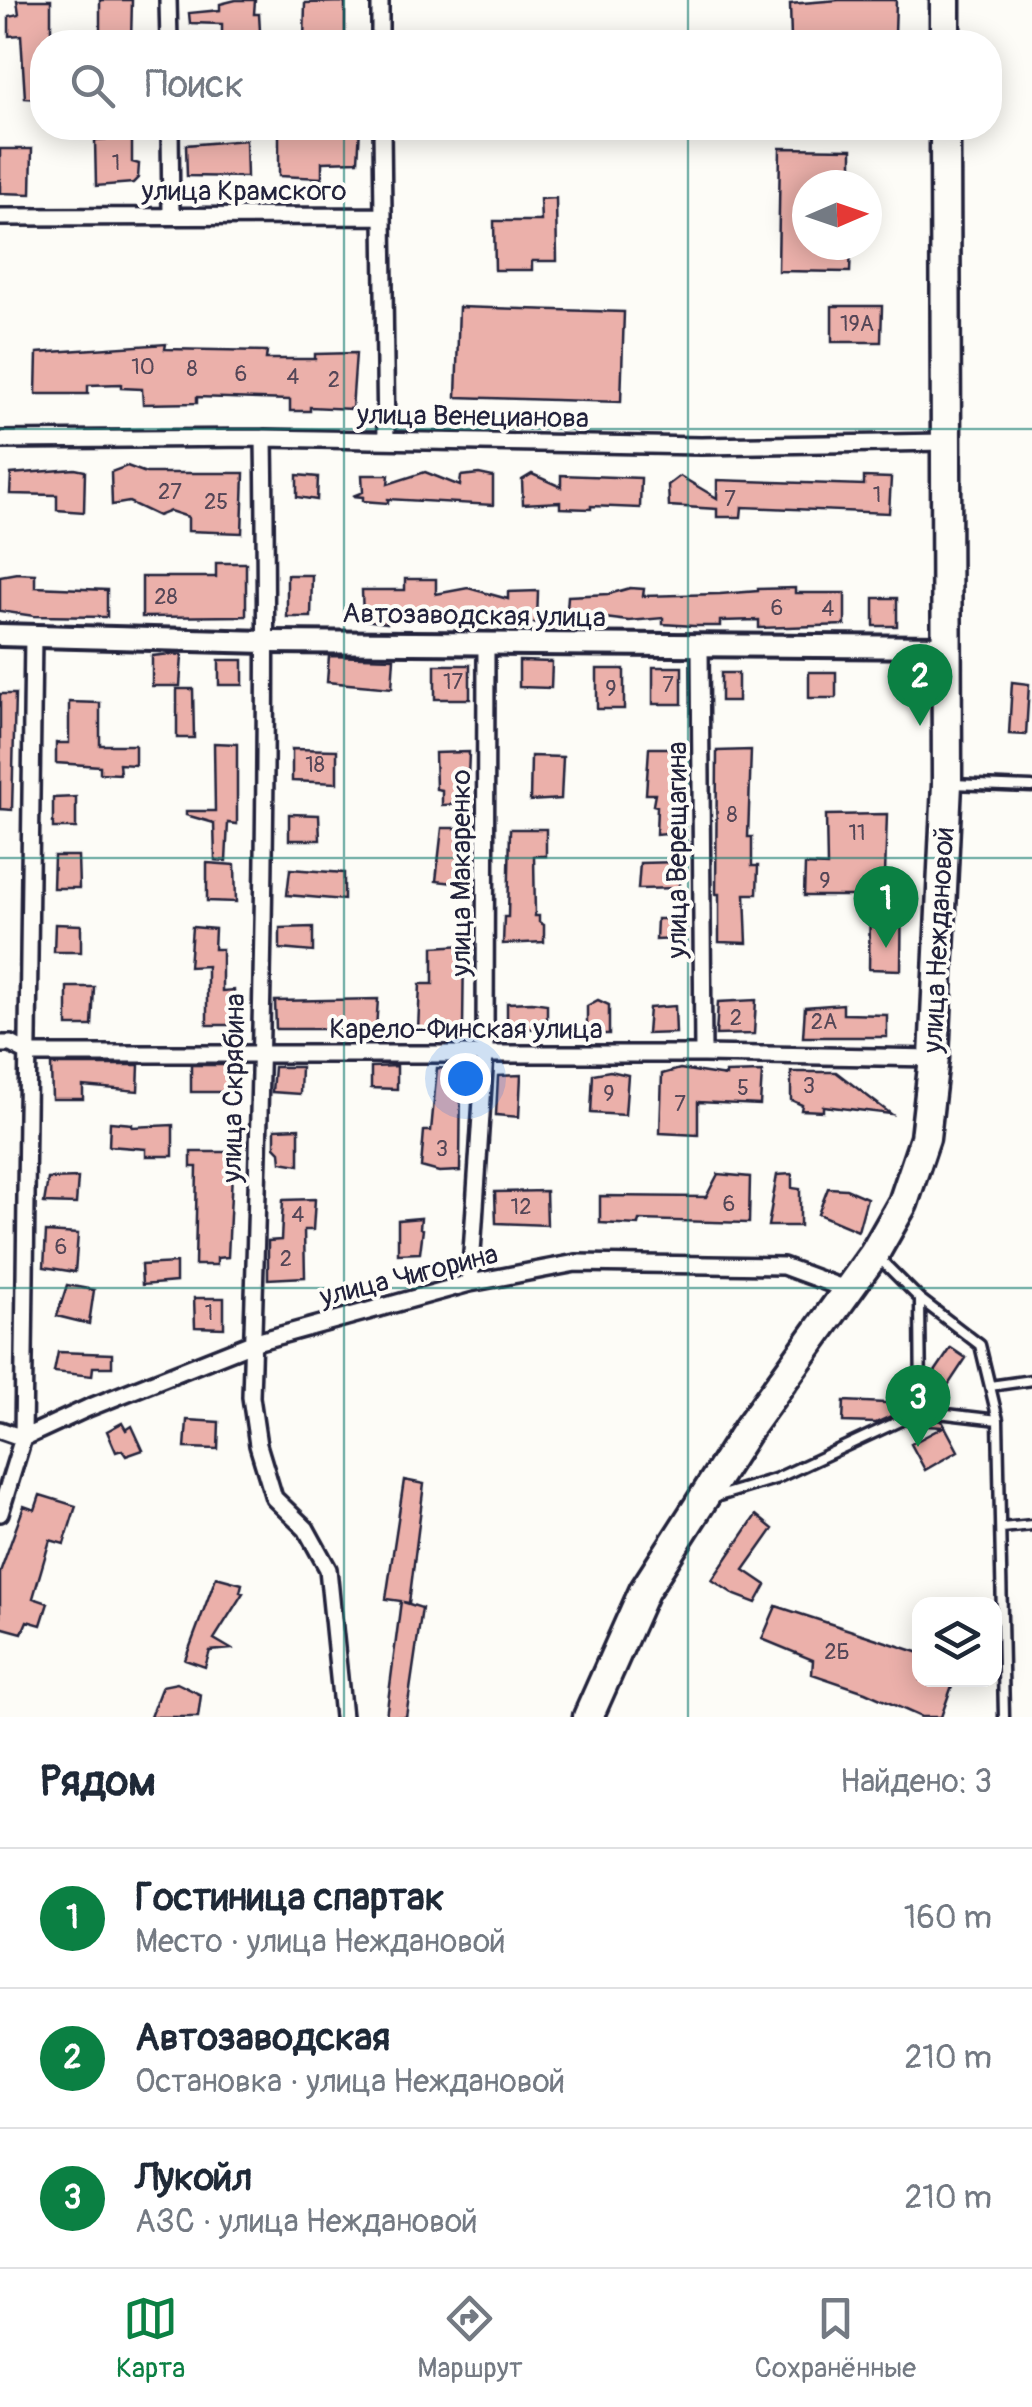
<!DOCTYPE html>
<html lang="ru">
<head>
<meta charset="utf-8">
<style>
  :root { --surface:#fff; --page:#f6f6f7; --text:#1f2937; --muted:#747a83; --line:#e0e1e3; --accent:#0b8043 }
  body { margin:0; font-family:Pangolin,sans-serif; background:var(--page); color:var(--text) }
  .controls { position:absolute; right:30px; bottom:30px; display:grid; overflow:hidden; border-radius:20px; box-shadow:0 5px 25px #0003 }
  .controls button { width:90px; height:90px; display:grid; place-items:center; padding:0; border:0; border-bottom:2px solid var(--line); background:var(--surface); color:var(--text); font:50px sans-serif }
  .compass { position:absolute; left:792px; top:170px; width:90px; height:90px; border-radius:50%; background:var(--surface); box-shadow:0 5px 25px #0003; rotate:88deg }
  .you { position:absolute; left:465px; top:1078px; width:35px; height:35px; margin:-25px; border:8px solid #fff; border-radius:50%; background:#1a73e8; box-shadow:0 0 0 15px #1a73e833 }
  .badge { display:grid; place-items:center; width:65px; height:65px; border-radius:50%; background:var(--accent); color:#fff; font-size:32px; font-weight:700 }
  .pin { position:absolute; translate:-50% -82px; filter:drop-shadow(0 2px 5px #0008) }
  .pin::after { content:''; position:absolute; top:52px; width:35px; height:30px; background:inherit; clip-path:polygon(0 0,100% 0,50% 100%) }
  .list { margin:0; padding:0; list-style:none }
  h2 { display:flex; justify-content:space-between; align-items:center; height:130px; margin:0; padding:0 40px; font-size:42px }
  h2 small { font-size:32px; font-weight:400; color:var(--muted) }
  .list li { display:grid; grid-template-columns:65px 1fr auto; gap:30px; align-items:center; box-sizing:border-box; height:140px; padding:0 40px; border-top:2px solid var(--line) }
  .list b { display:block; font-size:38px; white-space:nowrap }
  .list p { margin:0; font-size:32px; white-space:nowrap; color:var(--muted) }
  .list em { font-size:32px; font-style:normal; color:var(--muted) }
  .icon { flex:none; width:55px; height:55px; fill:none; stroke:currentColor; stroke-width:2; stroke-linecap:round; stroke-linejoin:round }
  .map { position:relative; flex:none; width:1032px; height:1717px; overflow:hidden }
  .search { position:absolute; background:var(--surface); box-shadow:0 5px 25px #0003; left:30px; right:30px; top:30px; height:110px; display:flex; align-items:center; gap:25px; box-sizing:border-box; padding:0 35px; border-radius:40px; color:var(--muted); font-size:38px }
  .sheet { height:550px; background:var(--surface) }
  nav { display:flex; justify-content:space-around; align-items:center; box-sizing:border-box; height:140px; border-top:2px solid var(--line); background:var(--surface); font-size:28px; color:var(--muted) }
  nav a { display:grid; justify-items:center; gap:5px }
  nav .on { color:var(--accent) }
  .map>svg:first-child { display:block }
  .building { fill:#ebb0aa; stroke:#22223b; stroke-width:2.5 }
  .lines { fill:none; stroke-linecap:round; stroke-linejoin:round }
  .lane-casing { stroke:#22223b; stroke-width:15 }
  .street-casing { stroke:#22223b; stroke-width:22 }
  .secondary-casing { stroke:#22223b; stroke-width:28 }
  .highway-casing { stroke:#22223b; stroke-width:35 }
  .lane { stroke:#fdfcf7; stroke-width:8 }
  .street { stroke:#fdfcf7; stroke-width:15 }
  .secondary { stroke:#fdfcf7; stroke-width:20 }
  .highway { stroke:#fdfcf7; stroke-width:28 }
  .grid { fill:none; stroke:#0f766e; stroke-width:2.5; stroke-opacity:0.55 }
  .labels { text-anchor:middle; dominant-baseline:central; stroke-width:8; stroke-linejoin:round; paint-order:stroke }
  .number-label { font-size:22px; fill:#544657 }
  .street-label { font-size:28px; fill:#22223b; stroke:#fdfcf7 }
</style>
</head>
<body>
<div class="map">
<svg width="1032" height="1717" viewBox="0 0 1032 1717">
  <rect width="100%" height="100%" fill="#fdfcf7"/>
  <filter id="ink" filterUnits="userSpaceOnUse"><feTurbulence type="fractalNoise" baseFrequency=".01" numOctaves="2"/><feDisplacementMap in="SourceGraphic" scale="20" xChannelSelector="R" yChannelSelector="G"/><feConvolveMatrix kernelMatrix="1 2 1 2 8 2 1 2 1" color-interpolation-filters="sRGB"/></filter>
  <g filter="url(#ink)">
    <!-- building -->
    <path class="building" d="M17,0h34v42h-9v57l-17,-1 -4,-63 -12,1v-20l10,-2z
      M100,0h32l-1,42h-31z
      M236,0h19l-1,14h5l1,17 -5,3h-33v-10l-32,-1 -1,-10 31,-3v-6z
      M839,0h57l-1,35 -104,5 -1,-36z
      M345,2v40h-41l1,-39z
      M308,128h52l-2,33 -36,1v16l-43,-2v-44z
      M132,137v25l7,2 -1,14 -5,5 -37,3 -1,-46z
      M246,140l1,37 -60,-1 -1,-31z
      M780,148l72,1v36h-45v60h44l-1,27 -72,-1z
      M0,149h32l-1,45 -31,-1z
      M556,198l1,63h-25v9h-37l-1,-49h47l-1,-22z
      M832,306h50l-1,36h-49z
      M459,307l165,5 -3,90 -165,-5z
      M166,344l-1,5 102,2 -1,8h49v-5l41,-1 -4,56 -42,-2v4h-20v-11l-93,-3v6l-54,1 -1,-15 -21,-1v-4l-33,1v9h-52l1,-41z
      M127,466l19,7h98l-2,60 -54,-2v-14l-18,-6 -12,5 -29,-14 -17,3 -1,-33z
      M75,469l10,2 -1,41 -27,-2v-15l-47,-1 1,-20z
      M425,472l35,14 1,-10 18,-2 14,3v28l-105,-6v4l-25,-2v-4l-10,-1 10,-4 -1,-17h27l-1,9z
      M532,474l29,13v-12l80,3 -1,30 -49,-2v3l-31,-1v-6l-37,2 -1,-24z
      M297,475l21,2 -1,23 -20,-3z
      M680,476l37,22v-18l147,5v-8l27,1 -2,35 -147,-6 -1,10h-24v-8l-48,-3 -1,-21z
      M216,563h30v53l-104,1v-40h74z
      M17,573l18,1v13l72,3v27l-73,-1 -34,-5v-35z
      M287,575h25l-1,42h-24z
      M405,579h31v15l32,-6 40,11v-7l30,-1 -1,32 -82,-1 2,-10 -70,-2v13l-24,-3 -1,-30h43z
      M630,588l14,1 -1,7 77,-2 38,-3v-2l37,-1v5h50v32l-86,3v-8l-39,1v5h-26l-31,-2v-6l-34,3 -41,-5v8h-22l2,-28 41,-2z
      M874,598h23v28h-23z
      M171,654l11,1 -2,31h-28v-30z
      M329,656l65,2 -2,30 -65,-6z
      M219,660h24v25h-24z
      M519,661l33,1 -1,26 -32,-1z
      M435,665h35v34h-35z
      M653,667h29v37h-29z
      M597,669h27v40h-27z
      M809,672h27v26h-27z
      M721,673h17v28h-17z
      M1012,682l17,2 -3,51 -17,-1z
      M177,689h16l1,49h-17z
      M0,694h15l-3,116 -12,-1z
      M69,702l31,1v42h35v20l-16,-1 1,10 -20,-1v-7l-44,-3v-20h13z
      M214,743l23,1v80l-9,-1 -2,38 -11,-1 -1,-37 -28,-8v-4h29z
      M649,748h32l1,60h-5l2,25 -23,2 1,-29 -4,-1 2,-11h-9z
      M292,749l45,1v33l-45,-2z
      M751,750l-3,87h4v29h6l-1,28h-12l2,49 -28,-1v-48h-3l1,-143z
      M469,752l-2,52 -25,1v-15l-6,-1 -1,-36z
      M531,756l32,1 -2,42 -31,2z
      M76,797v31h-23v-30z
      M289,814l30,1 1,25h-31z
      M887,814l-2,61 17,1 -1,94 -32,-1 1,-73h-66l1,-31 22,1 -1,-51z
      M442,828h22l-1,56 -27,-3z
      M510,829h36v27h-12l1,60h4v6l5,3v17l-41,2 1,-27h4z
      M54,856h24l1,32h-26z
      M679,862v26l-41,1 2,-26z
      M207,863l28,2 1,37 -29,-1z
      M290,869l54,4v27l-57,-5z
      M657,919h21l1,20 -23,1z
      M55,924l26,1v27h-27z
      M192,927l23,2 -1,20h8v42l12,-1 1,35h-28v-59l-18,1z
      M313,927v25l-33,-3v-21z
      M464,945l-1,84 -45,1 2,-46h13v-37z
      M67,987h27l-2,39h-25z
      M378,999l-2,30h-100l-1,-28z
      M598,1000l11,5v29h-22v-28z
      M756,1000l-2,34 -38,1 2,-33z
      M532,1002l15,2v16h-4l-1,9 -35,-1v-25z
      M843,1004v10l44,1v22h-84l2,-30z
      M675,1006l1,27 -29,1 2,-26z
      M51,1065h88l-1,26 -55,-5v13h-31z
      M191,1065h43v27h-43z
      M397,1066v23l-26,-1v-21z
      M274,1067h27l-1,27 -28,-2z
      M437,1068l24,2 -1,101 -21,1 -18,-5 3,-36h7z
      M680,1069l46,7v-3l36,-1 -2,33 -62,-3v33l-38,-2 2,-59z
      M610,1071l18,4 -3,40 -34,-2 2,-39z
      M791,1072h45l55,42 -68,-8v5l-22,-1 1,-5 -11,-5z
      M521,1075l-2,42 -23,-2 2,-39z
      M110,1122l22,2v3l41,-2v31h-27v-7l-37,-3z
      M299,1128v37l-18,-3 -1,-10 -5,-5v-18z
      M191,1152h42l-5,105 -11,1v7h-22l2,-98h-6z
      M718,1174l32,3 -1,46 -110,-3 -1,5 -38,-2v-27l106,1z
      M792,1174v14l8,1v37h-32l9,-51z
      M78,1178l-2,26 -32,-1 4,-24z
      M828,1188l18,1 21,9 -9,33 -40,-17z
      M546,1191l1,34 -51,-2 -1,-31z
      M315,1199l-2,31h-9l1,47 -37,2v-38l13,-1 2,-40z
      M421,1218l-1,10 3,1 -3,24 -22,1v-34z
      M46,1232l32,2 -3,38 -31,-5z
      M176,1263v19l-34,3 -1,-20z
      M67,1285l27,5 -5,34 -32,-8z
      M194,1298h30v30l-29,-1z
      M951,1348l15,10 -31,47 -7,-1v-22z
      M58,1352l54,2v13h-19l-1,9 -38,-4z
      M844,1401l62,3 7,-3v5l-37,17 -33,-1z
      M922,1419l20,2 16,30 -33,19 -14,-26 32,-17 -34,-2z
      M187,1420l32,2 -1,27 -33,-1z
      M122,1423l4,7 6,-4 11,24 -17,6 -4,-6 -6,2 -9,-21z
      M404,1480l20,4 -15,119 -6,-1 19,6 -16,109h-20l15,-116 -15,-2z
      M40,1495l36,11 -12,38 -14,-4 -17,58 15,5 -7,22 -14,-4 -5,12 -22,-6v-55l24,-66 11,4z
      M756,1515l17,14 -29,41 22,15 -10,18 -21,-8 -23,-15z
      M216,1577l26,7 -2,8 3,1 -29,46 17,10 -21,2 -5,16 -20,-7z
      M776,1606l144,47v27h34l-13,37h-20l-56,-25 -53,-18 1,-14 -51,-21z
      M177,1683l24,12 -3,22h-48l12,-31z"/>
    <g class="lines">
      <!-- lane casing -->
      <g class="lane-casing">
        <path id="lane" d="M952,784l80,3
          M877,1256l43,43 60,46 18,75 6,297
          M920,1300l1,111
          M990,1386l42,-6
          M712,1498l63,-19 146,-68 77,9
          M1002,1528l30,-3"/>
      </g>
      <!-- street casing -->
      <g class="street-casing">
        <path id="street" d="M168,0l1,42
          M380,0v42
          M170,128l1,88
          M382,128l1,88
          M0,217l383,-1 3,224
          M264,438c5,320 -3,639 -13,959l7,48 16,53 32,31 22,40 15,148
          M0,440l264,-2 437,8 244,-4
          M700,646l3,408
          M0,1044h11l19,10h673l231,4
          M470,1283l15,-229 1,-411
          M0,1430l23,8 65,-30 164,-65 218,-60 106,-20 207,3 65,24
          M0,1513l23,-75 10,-803"/>
      </g>
      <!-- secondary casing -->
      <g class="secondary-casing">
        <path id="secondary" d="M0,635l267,7 680,5"/>
      </g>
      <!-- highway casing -->
      <g class="highway-casing">
        <path id="highway" d="M945,42v-42
          M588,1717l56,-126 105,-164 125,-173 29,-51 22,-65 9,-80 13,-274 -2,-656"/>
      </g>
      <!-- lane -->
      <use href="#lane" class="lane"/>
      <!-- street -->
      <use href="#street" class="street"/>
      <!-- secondary -->
      <use href="#secondary" class="secondary"/>
      <!-- highway -->
      <use href="#highway" class="highway"/>
    </g>
  </g>
  <!-- grid -->
  <path class="grid" d="M344,0v42M688,0v42M344,128v1589M688,128v1589M0,429h1032M0,858h1032M0,1288h1032"/>
  <g class="labels">
    <!-- number labels -->
    <g class="number-label">
      <text x="116" y="163">1</text>
      <text x="857" y="324">19А</text>
      <text x="143" y="367">10</text>
      <text x="192" y="369">8</text>
      <text x="241" y="374">6</text>
      <text x="293" y="377">4</text>
      <text x="334" y="380">2</text>
      <text x="170" y="492">27</text>
      <text x="877" y="495">1</text>
      <text x="730" y="499">7</text>
      <text x="216" y="502">25</text>
      <text x="166" y="597">28</text>
      <text x="777" y="608">6</text>
      <text x="828" y="609">4</text>
      <text x="453" y="682">17</text>
      <text x="668" y="685">7</text>
      <text x="611" y="689">9</text>
      <text x="315" y="765">18</text>
      <text x="732" y="815">8</text>
      <text x="857" y="833">11</text>
      <text x="825" y="881">9</text>
      <text x="736" y="1018">2</text>
      <text x="824" y="1022">2А</text>
      <text x="809" y="1086">3</text>
      <text x="743" y="1088">5</text>
      <text x="609" y="1094">9</text>
      <text x="680" y="1104">7</text>
      <text x="442" y="1149">3</text>
      <text x="729" y="1204">6</text>
      <text x="521" y="1207">12</text>
      <text x="298" y="1215">4</text>
      <text x="61" y="1247">6</text>
      <text x="286" y="1259">2</text>
      <text x="209" y="1313">1</text>
      <text x="837" y="1652">2Б</text>
    </g>
    <!-- street labels -->
    <g class="street-label">
      <text x="244" y="191">улица Крамского</text>
      <text transform="translate(473 417) rotate(1)">улица Венецианова</text>
      <text transform="translate(474 616) rotate(1)">Автозаводская улица</text>
      <text transform="translate(677 850) rotate(-90)">улица Верещагина</text>
      <text transform="translate(461 873) rotate(-90)">улица Макаренко</text>
      <text transform="translate(939 940) rotate(-87)">улица Неждановой</text>
      <text x="466" y="1029">Карело-Финская улица</text>
      <text transform="translate(234 1088) rotate(-89)">улица Скрябина</text>
      <text transform="translate(409 1276) rotate(-14)">улица Чигорина</text>
    </g>
  </g>
</svg>
<div class="controls">
<button><svg class="icon" aria-label="layers" viewBox="0 0 24 24"><path d="M12 4l9 5-9 5-9-5zM3 14l9 5 9-5"/></svg></button>
</div>
<svg class="compass" viewBox="-18 -18 36 36"><path d="M0-13l5 13h-10z" fill="#e53935"/><path d="M0 13l5-13h-10z" fill="#747a83"/></svg>
<div class="you"></div>
<div class="pin badge" style="left:886px;top:948px">1</div>
<div class="pin badge" style="left:920px;top:726px">2</div>
<div class="pin badge" style="left:918px;top:1447px">3</div>
<div class="search"><svg class="icon" aria-label="search" viewBox="0 0 24 24"><circle cx="10" cy="10" r="6"/><path d="M15 15l6 6"/></svg>Поиск</div>
</div>
<section class="sheet">
<h2>Рядом<small>Найдено: 3</small></h2>
<ul class="list">
<li><span class="badge">1</span><div><b>Гостиница спартак</b><p>Место · улица Неждановой</p></div><em>160 m</em></li>
<li><span class="badge">2</span><div><b>Автозаводская</b><p>Остановка · улица Неждановой</p></div><em>210 m</em></li>
<li><span class="badge">3</span><div><b>Лукойл</b><p>АЗС · улица Неждановой</p></div><em>210 m</em></li>
</ul>
</section>
<nav>
<a class="on"><svg class="icon" aria-label="map" viewBox="0 0 24 24"><path d="M3 6l6-2 6 2 6-2v14l-6 2-6-2-6 2zM9 4v14M15 6v14"/></svg>Карта</a>
<a><svg class="icon" aria-label="directions" viewBox="0 0 24 24"><path d="M12 3l9 9-9 9-9-9zM9 14v-3h6M13 9l2 2-2 2"/></svg>Маршрут</a>
<a><svg class="icon" aria-label="saved" viewBox="0 0 24 24"><path d="M7 4h10v16l-5-4-5 4z"/></svg>Сохранённые</a>
</nav>
</body>
</html>
